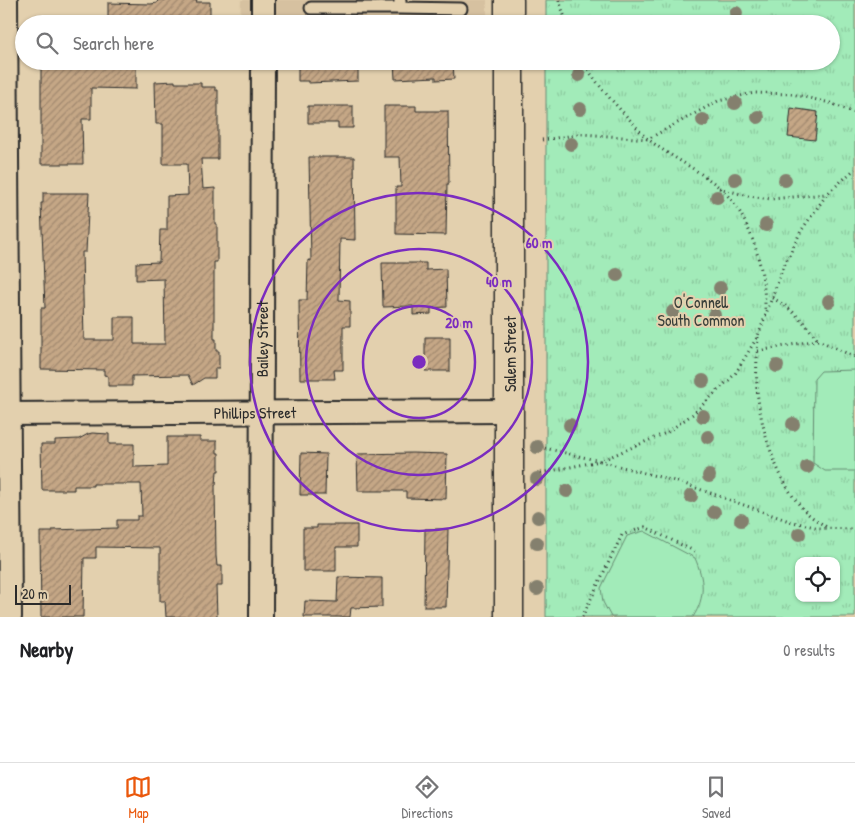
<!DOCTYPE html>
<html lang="en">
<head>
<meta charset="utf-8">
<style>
  :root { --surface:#fff; --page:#f6f6f6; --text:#202124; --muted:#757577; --line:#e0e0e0; --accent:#ea580c }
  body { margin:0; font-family:"Patrick Hand",sans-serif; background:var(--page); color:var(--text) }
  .controls { position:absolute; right:15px; bottom:15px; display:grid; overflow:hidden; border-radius:10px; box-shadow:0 1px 4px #0004 }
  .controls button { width:45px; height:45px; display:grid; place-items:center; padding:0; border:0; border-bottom:1px solid var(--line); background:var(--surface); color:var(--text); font:25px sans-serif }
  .scale { position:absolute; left:15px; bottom:12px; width:56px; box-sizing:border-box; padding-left:5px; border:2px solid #2b2b2b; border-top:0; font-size:14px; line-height:18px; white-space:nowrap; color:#2b2b2b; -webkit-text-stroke:4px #e3d0ae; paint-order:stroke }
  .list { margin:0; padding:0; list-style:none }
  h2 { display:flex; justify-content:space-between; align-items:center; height:65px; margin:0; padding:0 20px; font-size:21px }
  h2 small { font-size:16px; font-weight:400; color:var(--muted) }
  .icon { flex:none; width:28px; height:28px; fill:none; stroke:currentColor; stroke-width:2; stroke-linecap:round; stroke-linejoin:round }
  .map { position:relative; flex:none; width:855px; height:617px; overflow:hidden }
  .search { position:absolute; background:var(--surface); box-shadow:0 1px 4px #0004; left:15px; right:15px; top:15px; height:55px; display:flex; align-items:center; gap:12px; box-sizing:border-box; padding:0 18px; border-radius:28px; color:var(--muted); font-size:19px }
  .sheet { height:145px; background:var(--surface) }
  nav { display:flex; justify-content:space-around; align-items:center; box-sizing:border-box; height:70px; border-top:1px solid var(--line); background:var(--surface); font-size:14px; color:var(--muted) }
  nav a { display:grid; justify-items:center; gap:2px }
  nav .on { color:var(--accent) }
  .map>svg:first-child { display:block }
  .built { fill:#d6c1a0 }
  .grass { fill:url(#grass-tufts); stroke:#668b72; fill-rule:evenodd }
  .pitch { fill:#a2ebb9; stroke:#668b72 }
  .building { fill:url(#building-hatch); stroke:#2b2b2b }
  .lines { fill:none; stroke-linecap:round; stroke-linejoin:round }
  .service-casing { stroke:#2b2b2b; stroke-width:15 }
  .minor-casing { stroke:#2b2b2b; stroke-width:26 }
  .secondary-casing { stroke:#2b2b2b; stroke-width:31 }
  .path { stroke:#2b2b2b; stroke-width:3; stroke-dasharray:1 4; stroke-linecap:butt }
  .service { stroke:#e3d0ae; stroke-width:11 }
  .minor { stroke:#e3d0ae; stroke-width:22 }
  .secondary { stroke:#e3d0ae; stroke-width:28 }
  .tree { fill:#84806e }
  .ring { fill:none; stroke:#7b2cbf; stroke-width:2.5 }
  .labels { text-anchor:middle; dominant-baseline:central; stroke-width:4; stroke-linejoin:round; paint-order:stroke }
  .park-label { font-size:16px; fill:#373e39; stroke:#e3d0ae }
  .street-label { font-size:16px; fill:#2b2b2b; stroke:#e3d0ae }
  .centre { fill:#7b2cbf; stroke:#e3d0ae; stroke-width:2.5 }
  .ring-label { font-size:15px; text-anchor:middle; font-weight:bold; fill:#7b2cbf; stroke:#e3d0ae; stroke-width:4; stroke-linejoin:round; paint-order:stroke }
</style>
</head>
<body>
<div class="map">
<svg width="855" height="617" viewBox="0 0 855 617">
  <defs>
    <pattern id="grass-tufts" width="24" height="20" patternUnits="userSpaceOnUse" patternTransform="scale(1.25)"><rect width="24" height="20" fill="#a2ebb9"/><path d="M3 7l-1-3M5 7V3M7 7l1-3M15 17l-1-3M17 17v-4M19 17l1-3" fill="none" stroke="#8cca9f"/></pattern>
    <pattern id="building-hatch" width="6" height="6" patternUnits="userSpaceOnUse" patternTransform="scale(1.25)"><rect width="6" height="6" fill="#c5a786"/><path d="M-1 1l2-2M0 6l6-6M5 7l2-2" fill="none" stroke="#a0886e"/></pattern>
  </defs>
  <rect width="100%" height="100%" fill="#e3d0ae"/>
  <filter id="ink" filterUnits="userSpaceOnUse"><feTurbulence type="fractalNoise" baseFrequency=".02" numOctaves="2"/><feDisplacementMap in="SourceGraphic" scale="10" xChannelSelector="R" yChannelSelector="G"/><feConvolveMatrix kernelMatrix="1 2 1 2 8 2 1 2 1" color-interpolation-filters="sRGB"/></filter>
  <g filter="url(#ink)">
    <!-- built -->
    <path class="built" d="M241,0h246v24l-247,-1z"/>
    <!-- grass -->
    <path class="grass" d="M546,0h309v617h-309v-556h285v-37h-285zM799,561h37v37h-37z"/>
    <!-- pitch -->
    <path class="pitch" d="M855,370v101h-30l-12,-8 1,-84 7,-8z
      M644,531l51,27c9,21 11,39 -2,59h-82l-8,-15 -2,-14 26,-52z"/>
    <!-- building -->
    <path class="building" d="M158,0h39l-1,2h14v22h-102v-21l43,1 6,-1z
      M41,61h95v28l-45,-1v31h-9l1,45h-42z
      M298,61h27l1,4 32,-1v17l-50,2v-2h-10z
      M394,61h59l1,18 -18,1v-3l-41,2z
      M175,81v2h26v4h14v3h3v69h-17l2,30 12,-1v36h2v38h-3v77h2v12h3v17h-4v10h-11l-11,7 -5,-10 -56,1v10h-24v-10l-4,-1v-5l-63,-1v-61h4l-4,-105h2v-10h46l-3,59h-4l2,88h30v-23h20v27h31l-1,-65 -28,1v-17l23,-1 1,-32h7v-34l21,-1 -1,-31h-24v-40h-7l-1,-42z
      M308,106h45v22h-15v-5h-30z
      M384,106h32v5h32l1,73h-2l-1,51 -50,-1v-47h5l-1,-30h-16z
      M791,108l27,4 -3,28 -27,-3z
      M309,157h45l1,83 -15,-1 -1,61 11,1v25h-7v44h-9l1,9h-35l-1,-79h8l1,-40 3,1z
      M382,263h44v7l20,-1 1,38 -16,1v6l-18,1v-9l-30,1z
      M425,337h25v34h-25z
      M92,433l17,1v10h25v23l33,-1v-29h33v4h17v12h2v18h-2l-1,14h-1l1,71 1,10h5v20h-6l1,31h-51l-1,-16h-5v-53l-64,-1v11h-12l-1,59h-42l-1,-85h12v-2l65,-2v-8h20v-4h5l-1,-32h-48v2h-19v4h-32l-1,-46h14v-4l24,-1 9,-5z
      M301,453l25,1 -1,41h-25z
      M412,453l35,1 -1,45 -40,-1v-7h-48l-1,-37z
      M317,525h40v22h-21v24h-33v-43h14z
      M425,529h23l-2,78h-22z
      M338,577l44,1v29l-31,1 -1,9h-46l1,-16 32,1z"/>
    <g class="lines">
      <!-- service casing -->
      <g class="service-casing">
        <path id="service" d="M400,0v8l61,1
          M311,8h89"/>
      </g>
      <!-- minor casing -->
      <g class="minor-casing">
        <g id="minor">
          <path d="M6,0l4,617"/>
          <path d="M263,24v-24"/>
          <path id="s1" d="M0,414l510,-3"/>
          <path id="s2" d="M261,617l2,-556"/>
        </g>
      </g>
      <!-- secondary casing -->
      <g class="secondary-casing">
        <path id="secondary" d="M509,24v-24
          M509,61v556"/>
      </g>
      <!-- path -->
      <path class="path" d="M559,0l8,24
        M583,61c13,23 30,41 48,60 6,6 11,14 18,19 22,17 48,29 70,47 32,27 47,85 46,125
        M542,140l40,-6 66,5 70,-38 36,-8 38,1 38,9 25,10
        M719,188l29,8 23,3 55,-5
        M772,298c20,10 32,24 46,42
        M758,337c-1,17 -2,36 -1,53 4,40 20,93 49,122 6,6 15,11 22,16
        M758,351l60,-11 37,17
        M540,447l60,14 66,-28 27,-19 42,-40 23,-38 24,-66 19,-39 26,-37 28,-25
        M541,473l59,-12 82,22 107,38 30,7 36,1
        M582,617l40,-82 23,-8 51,25"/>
      <!-- service -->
      <use href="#service" class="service"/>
      <!-- minor -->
      <use href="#minor" class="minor"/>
      <!-- secondary -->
      <use href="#secondary" class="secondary"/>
    </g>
    <!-- trees -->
    <g class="tree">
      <circle cx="736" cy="13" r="7"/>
      <circle cx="579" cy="75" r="7"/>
      <circle cx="735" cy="103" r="7"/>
      <circle cx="580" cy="109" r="7"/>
      <circle cx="758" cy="117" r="7"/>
      <circle cx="703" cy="120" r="7"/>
      <circle cx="571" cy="144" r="7"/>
      <circle cx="735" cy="179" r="7"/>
      <circle cx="785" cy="180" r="7"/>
      <circle cx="717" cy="197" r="7"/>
      <circle cx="766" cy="225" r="7"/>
      <circle cx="617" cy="275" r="7"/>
      <circle cx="720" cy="288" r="7"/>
      <circle cx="829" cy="301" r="7"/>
      <circle cx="673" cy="312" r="7"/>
      <circle cx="714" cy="315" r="7"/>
      <circle cx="777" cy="366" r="7"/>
      <circle cx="703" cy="381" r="7"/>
      <circle cx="703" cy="416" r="7"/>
      <circle cx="793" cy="424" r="7"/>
      <circle cx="570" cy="425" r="7"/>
      <circle cx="708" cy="437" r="7"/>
      <circle cx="537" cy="447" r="7"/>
      <circle cx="807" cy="467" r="7"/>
      <circle cx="709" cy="476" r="7"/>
      <circle cx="537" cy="479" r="7"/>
      <circle cx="567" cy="491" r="7"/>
      <circle cx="691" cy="496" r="7"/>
      <circle cx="714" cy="512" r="7"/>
      <circle cx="538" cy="517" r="7"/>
      <circle cx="741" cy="520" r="7"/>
      <circle cx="799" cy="534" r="7"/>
      <circle cx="537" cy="543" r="7"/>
      <circle cx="537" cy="589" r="7"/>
    </g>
  </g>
  <!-- distance rings -->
  <g class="ring">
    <circle cx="419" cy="362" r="56"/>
    <circle cx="419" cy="362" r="113"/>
    <circle cx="419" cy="362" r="169"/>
  </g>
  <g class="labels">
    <!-- park labels -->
    <g class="park-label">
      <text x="701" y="302">O'Connell<tspan x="701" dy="18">South Common</tspan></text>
    </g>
    <!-- street labels -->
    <g class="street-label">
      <text stroke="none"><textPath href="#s2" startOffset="278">Bailey Street</textPath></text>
      <text transform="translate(510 354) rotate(-90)">Salem Street</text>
      <text stroke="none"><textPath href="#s1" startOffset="255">Phillips Street</textPath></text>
    </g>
  </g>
  <circle cx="419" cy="362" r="8" class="centre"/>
  <g class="ring-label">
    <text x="539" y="248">60 m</text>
    <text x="499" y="287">40 m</text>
    <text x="459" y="328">20 m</text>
  </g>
</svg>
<div class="controls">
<button><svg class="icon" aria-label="locate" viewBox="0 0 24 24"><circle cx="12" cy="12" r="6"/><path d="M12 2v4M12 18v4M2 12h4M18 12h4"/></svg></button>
</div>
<div class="scale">20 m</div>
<div class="search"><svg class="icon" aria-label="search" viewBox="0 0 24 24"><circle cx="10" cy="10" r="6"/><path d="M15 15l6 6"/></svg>Search here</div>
</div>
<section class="sheet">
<h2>Nearby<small>0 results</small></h2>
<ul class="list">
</ul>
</section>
<nav>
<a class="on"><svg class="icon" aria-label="map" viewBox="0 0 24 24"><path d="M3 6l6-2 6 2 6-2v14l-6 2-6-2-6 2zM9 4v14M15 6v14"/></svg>Map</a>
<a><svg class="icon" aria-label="directions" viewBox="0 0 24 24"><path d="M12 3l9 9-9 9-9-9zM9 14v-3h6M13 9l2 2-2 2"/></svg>Directions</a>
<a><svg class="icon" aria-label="saved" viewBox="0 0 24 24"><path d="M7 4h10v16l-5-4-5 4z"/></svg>Saved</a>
</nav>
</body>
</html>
